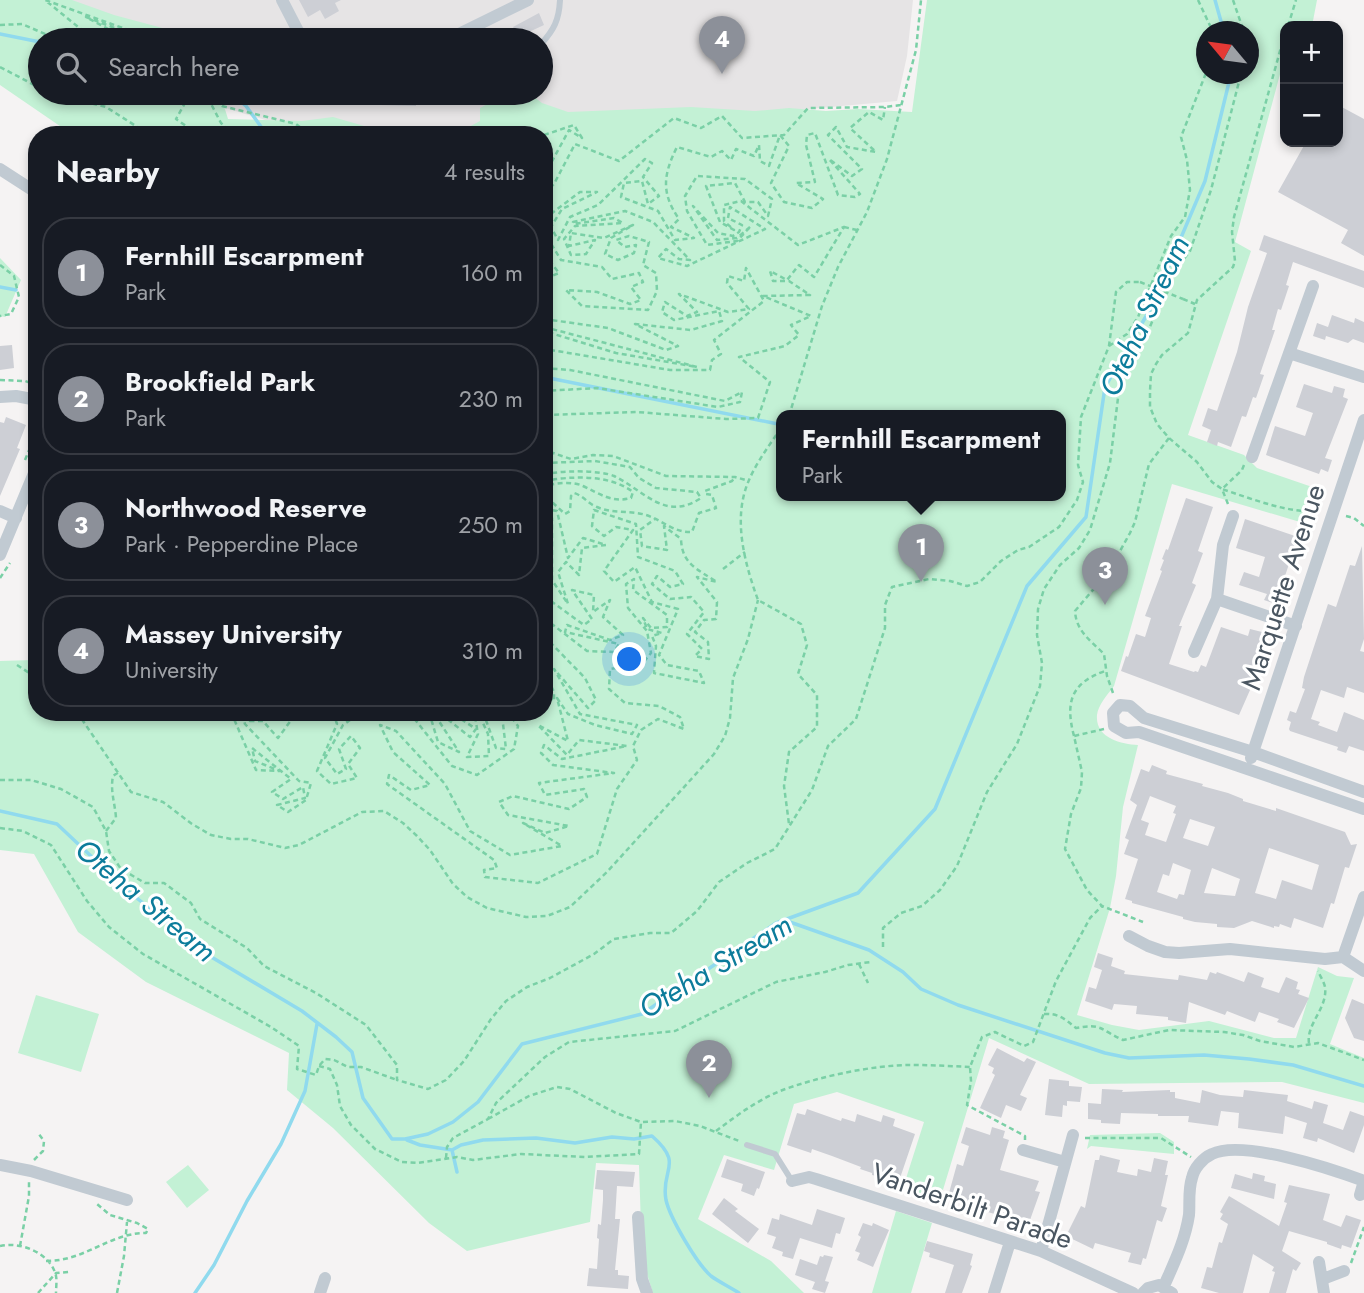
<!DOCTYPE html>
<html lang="en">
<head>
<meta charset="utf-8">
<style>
  :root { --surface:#171b24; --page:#20242c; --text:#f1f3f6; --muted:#9ea1a6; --line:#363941; --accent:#8c9099 }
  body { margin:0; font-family:Jost,sans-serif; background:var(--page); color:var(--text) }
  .controls { position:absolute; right:21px; top:21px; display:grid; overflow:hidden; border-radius:14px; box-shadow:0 4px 10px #0003 }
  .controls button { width:63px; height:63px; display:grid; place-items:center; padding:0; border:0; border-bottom:2px solid var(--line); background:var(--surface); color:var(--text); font:35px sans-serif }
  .compass { position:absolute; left:1196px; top:21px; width:63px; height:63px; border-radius:50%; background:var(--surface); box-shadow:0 4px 10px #0003; rotate:299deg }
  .you { position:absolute; left:630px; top:660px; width:24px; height:24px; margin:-18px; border:5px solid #fff; border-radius:50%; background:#1a73e8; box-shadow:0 0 0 10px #1a73e833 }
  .badge { display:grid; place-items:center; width:46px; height:46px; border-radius:50%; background:var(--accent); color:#fff; font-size:23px; font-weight:700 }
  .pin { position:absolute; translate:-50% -58px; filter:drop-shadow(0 2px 4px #0008) }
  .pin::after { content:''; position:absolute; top:37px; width:24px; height:21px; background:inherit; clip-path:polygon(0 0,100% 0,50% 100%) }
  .popup { position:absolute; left:776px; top:410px; width:290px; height:91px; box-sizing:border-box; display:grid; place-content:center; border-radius:14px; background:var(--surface); filter:drop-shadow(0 2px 5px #0005); font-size:23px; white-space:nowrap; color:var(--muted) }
  .popup b { font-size:26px; color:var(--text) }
  .popup::after { content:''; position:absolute; left:50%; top:100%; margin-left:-14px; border:14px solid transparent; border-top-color:var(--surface) }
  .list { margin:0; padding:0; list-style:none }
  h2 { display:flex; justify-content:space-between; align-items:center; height:91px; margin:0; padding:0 28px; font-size:30px }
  h2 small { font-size:23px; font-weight:400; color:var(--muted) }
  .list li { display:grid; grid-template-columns:46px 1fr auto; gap:21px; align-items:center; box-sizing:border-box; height:112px; margin:0 14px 14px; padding:0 14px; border:2px solid var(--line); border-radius:28px }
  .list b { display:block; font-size:26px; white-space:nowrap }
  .list p { margin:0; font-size:23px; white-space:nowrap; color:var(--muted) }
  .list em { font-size:23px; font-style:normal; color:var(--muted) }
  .icon { flex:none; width:38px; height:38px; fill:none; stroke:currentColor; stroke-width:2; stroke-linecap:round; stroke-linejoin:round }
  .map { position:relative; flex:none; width:1364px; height:1293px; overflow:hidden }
  .search { position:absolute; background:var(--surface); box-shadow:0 4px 10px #0003; left:28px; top:28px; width:525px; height:77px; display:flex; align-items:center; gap:18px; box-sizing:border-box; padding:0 24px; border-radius:38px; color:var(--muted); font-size:26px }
  .panel { position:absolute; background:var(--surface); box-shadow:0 4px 10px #0003; left:28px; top:126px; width:525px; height:595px; border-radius:28px }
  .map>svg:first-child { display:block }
  .education { fill:#e6e4e5 }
  .green { fill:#c3f1d5; fill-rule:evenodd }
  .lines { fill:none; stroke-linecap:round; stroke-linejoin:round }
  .stream { stroke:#90daee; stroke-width:3.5 }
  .building { fill:#cdcfd5; fill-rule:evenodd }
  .path { stroke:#7ad0a6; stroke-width:2.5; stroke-dasharray:5 3.5; stroke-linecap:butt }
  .lane { stroke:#c1cad2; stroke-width:6 }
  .street { stroke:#c1cad2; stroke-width:12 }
  .path-bridge { stroke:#7ad0a6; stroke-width:2.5; stroke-dasharray:5 3.5; stroke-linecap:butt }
  .labels { text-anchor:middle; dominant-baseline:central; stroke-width:6; stroke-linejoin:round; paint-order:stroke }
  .street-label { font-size:28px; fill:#4a5661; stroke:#fff }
  .water-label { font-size:30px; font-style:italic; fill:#0c7c9b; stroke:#fff }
</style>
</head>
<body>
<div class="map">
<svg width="1364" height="1293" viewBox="0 0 1364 1293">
  <rect width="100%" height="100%" fill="#f5f3f3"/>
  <!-- education -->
  <path class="education" d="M0,0h913l-6,56 -10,45 -372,34h-210l-139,-42h365v-53h-501z"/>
  <!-- green -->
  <path class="green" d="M0,0h72l42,15 93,25h-167v53h180l8,26 74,2 31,-4 45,13 43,5 35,-1 24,-13v-13l28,-15h21l13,10 26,9 123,-5 64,4 34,-3 37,3 32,-2 54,3 15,-112h390l-5,26h-27v37h-2l-48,179 16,9 -63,184 56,20 13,13 64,22 -11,35 -138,-41 -58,202c-6,8 -16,19 -17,29 -2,23 24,29 41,30l-15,62 -7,69 -6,32 -33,107 35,10 27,5 70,-9 65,17h22l22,-71 19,9 17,2 -24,66 34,14v45l-82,-21 -193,2 -100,-46 -50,165 -37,-12 22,-69 -87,-30 -43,12 -20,66 -50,-15 -26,64 73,42 33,32h-151l-11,-35 -3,-93 -43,-2 -6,59 -123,29 -38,-28 -96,-95 -46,-38 2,-37 -143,-71 -68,-50 -44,-78 -34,-4v-189l33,-1 4,-8v60h507v-577h-471l-73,-50zM1206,32h42v42h-42zM781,416h280v80h-280z
    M0,258l21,22 -16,37 -5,-1z
    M36,995l63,19 -18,58 -63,-19z
    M1160,1133l14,9v12l-83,-8 -4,3 3,-14z
    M188,1165l21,25 -22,18 -21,-26z
    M896,1211l36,12 -21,70h-39z"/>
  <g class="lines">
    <!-- stream -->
    <path class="stream" d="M1215,0l9,32
      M0,34l40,8
      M230,93l16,13 21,29
      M0,287l16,3
      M544,377l234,47
      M0,811l57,13 71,67 80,64 94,56 34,26 16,15 11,46 29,41h13l23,-5 25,-12 25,-20 44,-58 120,-30 134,-91 82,-30 77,-84 92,-223 59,-69 19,-130 47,-81 53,-125 26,-107
      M787,921l82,29 34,22 18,17 37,16 147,48 24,5 75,-3 45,4 44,6 71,21
      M407,1140l13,5 32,5 9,-5 22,-5 53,-2 39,5 37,-6 22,2 18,-3c33,29 8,33 14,64 4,18 31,64 45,76 8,6 19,11 28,17
      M452,1150l5,22
      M195,1293l19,-28 33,-64 34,-57 24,-53 12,-67"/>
  </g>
  <!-- building -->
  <path class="building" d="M299,0h42l-6,3 4,8 -14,8 -5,-9 -12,7z
    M539,13l5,12 -26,12 -5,-10z
    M381,95l35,1v10l-36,-1z
    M1338,105l26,14v137l-23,-13 7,-13 -70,-38 28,-50h32z
    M1264,235l100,36v17l-71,-26 -7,23 3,1 -8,24 -3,-1 -6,21h3l-15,44 4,1 -8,23 -3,-1 -7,20 -4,-1 -11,31 -13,-5 -1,4 -10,-4 4,-12 -9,-4 6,-18 9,3 20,-59 11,-45 19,-54 -8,-3z
    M1332,315l22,8 1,-5 9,4v21l-11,-4 -5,4 -22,-7 -1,4 -12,-4 4,-13 11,4z
    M12,345l2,23 -14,2v-24z
    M1304,384l28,9 2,-7 11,3 -2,8 5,2 -23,59 7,2 -4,12 -7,-3 -2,5 -53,-19 9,-29 30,10 8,-23 -17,-6z
    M6,417l20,8 -9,23 3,1 -20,47v-74l4,1z
    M1186,498l27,9 -15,44 5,2 -11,30 4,2 -17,41h3l-13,38 25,8 1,-1 3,1 3,-7 5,2 15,-40 27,9 2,-7 12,3 -3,8 5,1 -13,39 3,1 -15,34 -118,-44 5,-15 2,1 8,-23 9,3 6,-19 -6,-2 17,-45 -2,-1 4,-10 -2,-1 4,-10 2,1z
    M1245,519l53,18 -1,5 7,3 -3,10 -8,-3 -11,33 5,1 -5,13 -4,-2 -2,7 -12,-4 3,-6 -28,-9 5,-13 15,5 6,-20 -29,-9z
    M1362,546l2,93 -4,12 4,1v41l-17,-6 -3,11 -23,-8 -10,29 9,3 -2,3 19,7 7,-20 20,8v31l-15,-5 -3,7 -9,-3 1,-3 -48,-16 -1,-2 2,-7 -4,-2 3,-9 6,2 9,-24 -3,-1 2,-11 24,-73 8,3 14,-42 5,1z
    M1152,765l15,6 -1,3 37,10 -1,2 26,7 15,6v2l33,10v-3l69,24 6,13 6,-1 -8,24 -4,-1 -11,37 -3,-1 -8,25 -29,-10 -3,10 -11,-4 -1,3 -5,-1v2l-22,-7 -18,7 -17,-1v-3l-22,-2 -12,-3v-2l-51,-14v-2l-7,-2 13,-40 -14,-5 5,-14 -4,-2 12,-33 -7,-5 11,-31 8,3zM1150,796l26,10 -3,7 3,1 -10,28 -21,-7 4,-12 -8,-3zM1190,819l25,8 -7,19 -25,-8zM1269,848l50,17 -7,25 -30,-10 -6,19 -21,-6zM1173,863l18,7 -7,25 -5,-1 -2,5 -20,-7 6,-18 6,2zM1212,868l28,11 -5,17 -31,-3z
    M1098,953l15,5 -2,8 14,5 -1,3 54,6 1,-5 28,5 3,-8 6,2 1,-2 27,10 4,-10 16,6 -3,9 18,6 7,-16 12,5 -2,7 4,1 -2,4 11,4 -15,30 -17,-6 2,-3 -20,-7 -4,10 -28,-11 -2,4 -36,-13 -3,21 -18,-3v-3l-32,-3 1,-8 -23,-2 -2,6 -27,-9 4,-14 7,2 6,-19 -8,-3z
    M1352,999l12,5v37l-10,-3 -9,-20z
    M997,1048l27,14 3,-4 9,4 -16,33 7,3 -6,13 -15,-6 -5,13 -21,-10 15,-33 -3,-2 2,-5 -6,-3z
    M1049,1079l20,2v5l13,1 -2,15 -13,-1v5l-4,-1 -1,12 -17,-2z
    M1102,1089l21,1 -1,2 48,-2v2h5v6l25,5 2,-13 18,5 23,2 1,-7 44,5 -1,6 25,8 2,-8 14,4 -5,18 20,7 7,-19 14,5v9l-10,28 -36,-15 -1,4 -14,-4 4,-15 -22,-7 -2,18 -45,-6 1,-15 -18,-2 -3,15 -30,-4 1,-6h-31v-2l-37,-1 -1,11 -19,-1v-3l-13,-1v-16l13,1z
    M807,1109l34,12 1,-3 13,4 2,-8 24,8 2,-7 12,4 -2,7 22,8 -16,47 -27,-6v-2l-12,-4 1,-2 -29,-11 -20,-7 -1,4 -24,-8 10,-32 8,2z
    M966,1127l24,8 2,-8 13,4 -2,7 6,2 -9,30 39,11 -4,10 5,1 -10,28 -31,-9 -1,4 -17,-5 1,-4 -28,-8 1,-3 -6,-2 8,-29 6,2 6,-20 -8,-3z
    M1100,1155l20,5 -3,12 20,4 1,-7 13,3 3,-14 14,3 -3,14h3l-7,31 6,2 -5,14 -5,-2 -11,39 -3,-1 -2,7 -13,-3 3,-9 -36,-10 -2,6 -27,-13 15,-30 4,2 10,-48h4z
    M727,1159l38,13 -6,17 -2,-1 -3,8 -13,-5 2,-7 -22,-7z
    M597,1170l38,2 -2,15 -16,-1 -2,33h5l-5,51h3v5l11,1 -1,13 -41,-3 2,-18 8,1 2,-30 -2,-1 1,-14 3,1 2,-25v-10l-8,-1z
    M1253,1173l12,3 -1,5 12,3 -2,15 -43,-11 4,-14 17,5z
    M1289,1185l41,9 -7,26 18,7 5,-12 15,5 -10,28 -9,-3 -1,4 -14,-5v-2l-38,-11 -7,20 19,12 -5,8 -3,-2 -7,24h-17l6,-21 -3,-1 2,-4 -21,-13 -10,39h-24l-18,-5 6,-21 5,1 7,-26 3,1 6,-19 -8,-5 3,-5 -3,-2 9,-16 50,30 8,-23 -3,-1z
    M724,1198l14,11 -3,2 24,18 -11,14 -36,-29z
    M817,1209l28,9 -5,16 -4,-1 -4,15 -32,-10 -7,21 -11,-3 1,-4 -11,-4 4,-11 -9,-3 5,-16 7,2 1,-6 32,11z
    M863,1223l9,3 1,-3 16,7 -16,37 -16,-7 3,-7 -5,-2 6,-14 -3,-2z
    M927,1241l46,13 -3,11 2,1 -10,27h-17l9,-28 -25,-8 1,-4 -6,-2z
    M824,1255l9,2 -8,24 4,1 -4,11 -13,-4 3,-7 -20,-7 5,-16 17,6 3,-9 3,1z"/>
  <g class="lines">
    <!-- path -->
    <path class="path" d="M1198,0l15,32
      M1233,0l11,32
      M0,25l22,-1 37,16
      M1288,26l8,-26
      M146,40l-60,-23 24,13 -22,5 -43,-35 111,40
      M0,67l40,21
      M51,93l55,14 44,28
      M211,93l11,13 74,18 14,11
      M105,135l-5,-4 18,-4 4,8
      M199,135l-23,-16 9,-16 24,-3 12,23 12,11 52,-4 16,5
      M544,135l30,-10 8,13 -13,-8 -25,46
      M544,194l10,-10 21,-40 44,17 55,-43 27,10 21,-12 20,22 42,-3 24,-27 77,-1 16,-2
      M544,219l36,-27h17l-35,17 -11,18 7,13 12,-23 28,-12 47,-46 7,4 -9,14 16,19 -11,8 -6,-23 -18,2 -3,14 37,14 17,29 19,-2 -23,-11 8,-8c-18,-26 -16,-44 -2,-72l34,10 11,-6 9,9 5,-11 18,7 5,-11 1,16 9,5 11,-31 9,11 -18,37 13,19 28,6 11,-9 -27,-16 19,-1 -9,-37 1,-10 8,-2 23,62 17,2 5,-3 -31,-35 23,17 10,-7 -34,-34 8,-8 11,20 29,5 -26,-24 19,-16 14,8 2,-13
      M844,227l13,3
      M544,242h6l11,18 41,7 10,12 27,-6 4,9 -12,5 10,13 -11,4 -33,-12 -31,-2 16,16 66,4 9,-19 -1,-18 -13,-8 6,-23 -20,-6 -13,4 9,7 11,-2 -2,8 -16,7 -13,-6 6,-16 22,-13 -29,13 -33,-5 -2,13 26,-6 -9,14 -15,1 -7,-16 11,-13 48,-3 -9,-5 -40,6 -1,-2 52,-11 28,11 37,38 -11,-1 -13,-10 -8,9 29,8 78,-37 -35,-22 -2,11 14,7 -3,7 -6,4 -15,-3 -25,-27 24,34 20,-2 14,-12 -14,15 -30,4 -20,-34 -2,-15 12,-20 48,3 27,20 -4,17 -10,-14h-13l-10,-19 -29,3 14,36 14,8 -10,-9v-16l17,-4 57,44 46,-18 -30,50 -15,-12 -12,15 -17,-9 3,10h16l21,14 -47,1 48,20 -20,9 8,10 -14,11 -46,11 31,25 -12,36 -32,1 -89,-7 -93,3
      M544,254l15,19 -15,6
      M0,265l14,11 5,21 -8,17 -11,2
      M1183,299l12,5
      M544,319l64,9 58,22 12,-4 -43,-22 56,6 31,-9 -3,-10 -45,9 -12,-8 3,-10 22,14 10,-4 -18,-18 49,18 21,-3 -22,-26 1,-7 16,5 2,-13 18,33 -50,39 7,14 -9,6 -2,10h-40l-119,-20 -7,-6
      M544,327l153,40 -81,-14 -72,-22
      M1109,346l18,-12 11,-17 33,-81 14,-19 5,-27 -3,-30 -6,-23 25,-64
      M544,368l26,2 155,31 17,-9 -2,10 -22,5 -121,-19 -53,3
      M0,380l25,1 12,4
      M789,416l33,-110 16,-39 29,-55 20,-53 29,-109 5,-50
      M781,428c-14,21 -33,45 -38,71 -7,33 4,71 15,101l43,24 6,21 -9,29 19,21v32l-28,25 -5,34 5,38
      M25,460l12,-29
      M1244,465l-2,5 -20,19c33,11 63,23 97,23
      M544,475c14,-5 56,-5 70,1 31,15 51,46 87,22l-4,-6 -41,-4 -17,-10 -9,-11 -35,-6 -50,2v-6l5,-5 21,7 22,-4 20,1 53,20 69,1 14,4
      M544,481c28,-5 65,-7 89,11l-2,6c-19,5 -31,-4 -48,-12 -11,-5 -26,-3 -39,0
      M544,504l9,-1 12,11 5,-3 1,-15 3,-3c10,3 14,11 23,14 15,7 33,3 49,8 16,5 28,18 46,17l7,-19 17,-5 -4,-13 -6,-1 -1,-3 27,-10 3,-4
      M1228,504l-6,-15 -10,-7 -15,-20 -28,-24 -12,-14 -7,-17v-16l1,-17 5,-10 6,-9 26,-22 9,-33 36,-33 2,-6 -3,-29 2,-15 51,-184
      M544,509l13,2 11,47 15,-20 23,7 -24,3 -3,27 -13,-13 -8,10 10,32 -16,-24v-62l-8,-5
      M1346,516l8,2 10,8
      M544,538l4,7 -4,18
      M723,569l22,-17
      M0,578l10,-15
      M544,596l40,29 8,-6 -20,-29 22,5 -1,17 17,-12 -7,17 20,18 -13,5 -43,-15 -2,7 54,12 -5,8 -27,-1 -43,-33
      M544,636l41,42 11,22 -8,8 -34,-39 26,45 57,11 -5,9 -37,-9 -27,-11 -11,-16 11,43 -30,-16 29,30 12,-15 48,6 -65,13 -18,-14 -3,8 12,12 61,8 -75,10 6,12 39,-6 3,8 -18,12 -56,-13 -14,6 9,13 61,11 -24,7 -22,-10 39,23 -52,9 -40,-24 -25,-47 -49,-53 -16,-6 13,27 37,33 -19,5 -22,-15 -2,9 107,76 3,8 -13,2 1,7 53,6 59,-29 20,-65 20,-29 -4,-14 8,-16 17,-11 26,10 -4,-12 -21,-11 -34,-3 -16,-14 1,-20 32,-5 9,-11 -4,-22 -19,-23 -2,-24 8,-5 -1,11 34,25v12l-16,1 -8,-10 4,11 15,4 -10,3 4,10 -2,27 50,10 -5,-12 -32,-6 -8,-10 19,-46 -26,-7 -17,-35 -21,15 -10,-11 29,-41 -17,-3 -12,9 -12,-10 2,-16 42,14 2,33 37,14 8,13 -13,3 -13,-11 -5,8 18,15 21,-2 13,15 -17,22 15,15 -7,7 14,3 -1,-17 -13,-10 9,-12 12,-1 1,-17 -20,-25 20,5c-20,-13 -35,-18 -36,-43l-17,-13 3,24 -25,-4 -2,-16 15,-11
      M17,665l20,13
      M544,671l10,21v9l-10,-6
      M1113,693l-6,-17 -3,-22c-13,-13 -28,-23 -29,-43l34,-40 21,-38 5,-11 14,-58 20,-26
      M77,712l54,80 32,10 29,22 19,11 20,4h17l37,9 14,-3 63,-33 22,-1 19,12 14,13 13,14 23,34 14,13 20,11 39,9 21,-1 23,-9 37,-35 107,-118 11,-18 5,-18 3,-40 15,-39 10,-39
      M231,712l25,58 24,1 -25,-10 -3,-13 39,31 -19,13 11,7 20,-12 2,11 -28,7 11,7 18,-12 5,-17 -12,-2 -54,-57 -4,-12
      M249,712l1,9h13l15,17 14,-19 -2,-7
      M314,712h2
      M333,712l4,12 -20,47 14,13 26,-6 -9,-14 12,-16 -9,-12 -12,13 7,20 -9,5 -12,-16 18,-33 18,-13
      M339,712l9,5 -1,-5
      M409,712l43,54 25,9 37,-26 4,-23 -9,-12 1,-2
      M429,712l9,30 21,10 -26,-40
      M445,712l1,6 24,19 6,-8 -18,-12h17l3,17 -11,23 22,-1 -1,-22 -10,-22
      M483,712l13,36 10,1 -3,-25 1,-12
      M1104,729l-30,7 8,36 -1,16 -10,26 -6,35 22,41 15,16 41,16
      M1074,736c-9,-34 -3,-53 31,-65
      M0,780h31l30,9 32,18 13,24 3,20 12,18 24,14h19l27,20 9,16 47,29 17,18 52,27 50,32 31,40v15l31,9 18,-9 18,-19 27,-42 15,-18 21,-14 23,-9 44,-24 20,-15 36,-6h21l26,-22 22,-29 28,-19 28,-14 37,-59 16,-44 28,-27 29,-91v-23l7,-18 37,-8 21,2 17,5 13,-4 21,-21 17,-11 11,-3 30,-20 18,-27 6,-18 -5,-17 3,-48 28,-71 7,-54 11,-10h13
      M0,828l23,3 28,14 36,56 22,26 34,27 128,73 28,19 -2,23 19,6 3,-9 6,-7 9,1 14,7h13l36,13
      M106,831l10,-13c-1,-15 -6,-27 -3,-42l6,-4
      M883,947v-19l18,-15 21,-7 18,-16 17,-24 30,-74 30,-48 23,-58 2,-23 -5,-28 1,-26 6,-20 16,-24 19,-17 11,-18 20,-67 8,-65 9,-31 19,-31 27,-63 17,-22 21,-61 30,-116
      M859,964l9,19
      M1044,1014c14,-1 21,5 32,14 27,-5 24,2 47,12l46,-10 55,2 19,3 17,6 34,6 24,-4 46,17
      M1309,1043c-3,-19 19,-35 16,-56 -1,-5 -5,-11 -7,-16
      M319,1066l11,3 7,16 3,21 11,19 24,24 27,13 16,1 39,-6 16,3 48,-6 64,3 54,-3 2,-32
      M488,1119l41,-23 28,-9 13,2 46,24 25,9 34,-1 25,5 39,15
      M716,1131c20,-15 40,-30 64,-40 37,-14 92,-26 131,-26 20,0 40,1 59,2
      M1085,1138h76l30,19
      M1025,1140v-4l-58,-31 4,-24 -1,-14 12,-30 13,-5 29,14 9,-4 23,-61 34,-63 12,-12
      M446,1158l1,-11 6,-9 35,-19 8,-16 49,-46 24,-15 106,-11 101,-49 49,-10 23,-7 23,-3
      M34,1160l9,-9 1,-10 -6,-8
      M0,1246c20,-5 51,7 56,30 1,5 0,12 0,17
      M20,1246l9,-50v-15
      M46,1261c40,0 63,-28 100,-28l2,-4 -11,-6 -27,-8 -13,-11
      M1351,1263l13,-36
      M38,1293l18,-20 13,-1
      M117,1293l7,-37 3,-34"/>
    <!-- lane -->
    <path class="lane" d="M541,44c13,-14 18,-24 19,-44
      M481,94l4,-1
      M747,1145l28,9 17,27"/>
    <!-- street -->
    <path class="street" d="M282,0l16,31 9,9
      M447,40l81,-40
      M0,169l37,24
      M1289,353l75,24
      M0,397l16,-1 21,4
      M1252,457l61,-171
      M0,511l16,7
      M0,555l37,-89
      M1217,599l79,27
      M1194,652l23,-53 6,-54 10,-29
      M1251,758l113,-338
      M1364,792l-111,-40 -109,-34 -14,-12 -10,-1 -7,8 1,13 12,7 13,-1 225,77
      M1129,936l19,10 17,6 14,1 51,-4 95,10 18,-2 21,14
      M1343,957l21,-60
      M1023,1150l42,12
      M0,1165l31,6 96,29
      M792,1181l17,-4 7,2 225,72 92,42
      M1360,1195l4,-14
      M638,1217l4,62 5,14
      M1041,1251l32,-116
      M1319,1262l5,31
      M1323,1279l21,-8
      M1164,1286c10,-23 21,-45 25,-71 1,-12 -1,-25 3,-37 2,-10 11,-20 20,-24 30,-15 120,15 152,27
      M320,1293l5,-15
      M994,1293l16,-51
      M1143,1293l5,-5 11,-3 13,8"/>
    <!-- path-bridge -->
    <path class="path-bridge" d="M1140,282l43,17"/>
  </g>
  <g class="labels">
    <!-- street labels -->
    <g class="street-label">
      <text transform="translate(1283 587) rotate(-72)">Marquette Avenue</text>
      <text transform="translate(972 1206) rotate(19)">Vanderbilt Parade</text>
    </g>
    <!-- water labels -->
    <g class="water-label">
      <text transform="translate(1144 316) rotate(-65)">Oteha Stream</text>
      <text transform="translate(146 900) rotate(40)">Oteha Stream</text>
      <text transform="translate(715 966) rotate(-31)">Oteha Stream</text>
    </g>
  </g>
</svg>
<div class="controls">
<button>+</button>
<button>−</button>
</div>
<svg class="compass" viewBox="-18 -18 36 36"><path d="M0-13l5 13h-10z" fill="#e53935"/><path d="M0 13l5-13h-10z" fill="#9ea1a6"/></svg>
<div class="you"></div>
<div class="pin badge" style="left:921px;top:582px">1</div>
<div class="popup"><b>Fernhill Escarpment</b>Park</div>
<div class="pin badge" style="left:709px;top:1098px">2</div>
<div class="pin badge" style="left:1105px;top:605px">3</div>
<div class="pin badge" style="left:722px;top:74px">4</div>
<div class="search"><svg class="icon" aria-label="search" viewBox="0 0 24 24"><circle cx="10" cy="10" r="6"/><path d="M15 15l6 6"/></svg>Search here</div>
<section class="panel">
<h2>Nearby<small>4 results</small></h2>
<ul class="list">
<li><span class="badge">1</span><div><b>Fernhill Escarpment</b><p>Park</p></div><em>160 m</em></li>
<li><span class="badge">2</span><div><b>Brookfield Park</b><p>Park</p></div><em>230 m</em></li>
<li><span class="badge">3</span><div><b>Northwood Reserve</b><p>Park · Pepperdine Place</p></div><em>250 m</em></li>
<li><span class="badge">4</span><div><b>Massey University</b><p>University</p></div><em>310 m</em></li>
</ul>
</section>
</div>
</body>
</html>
